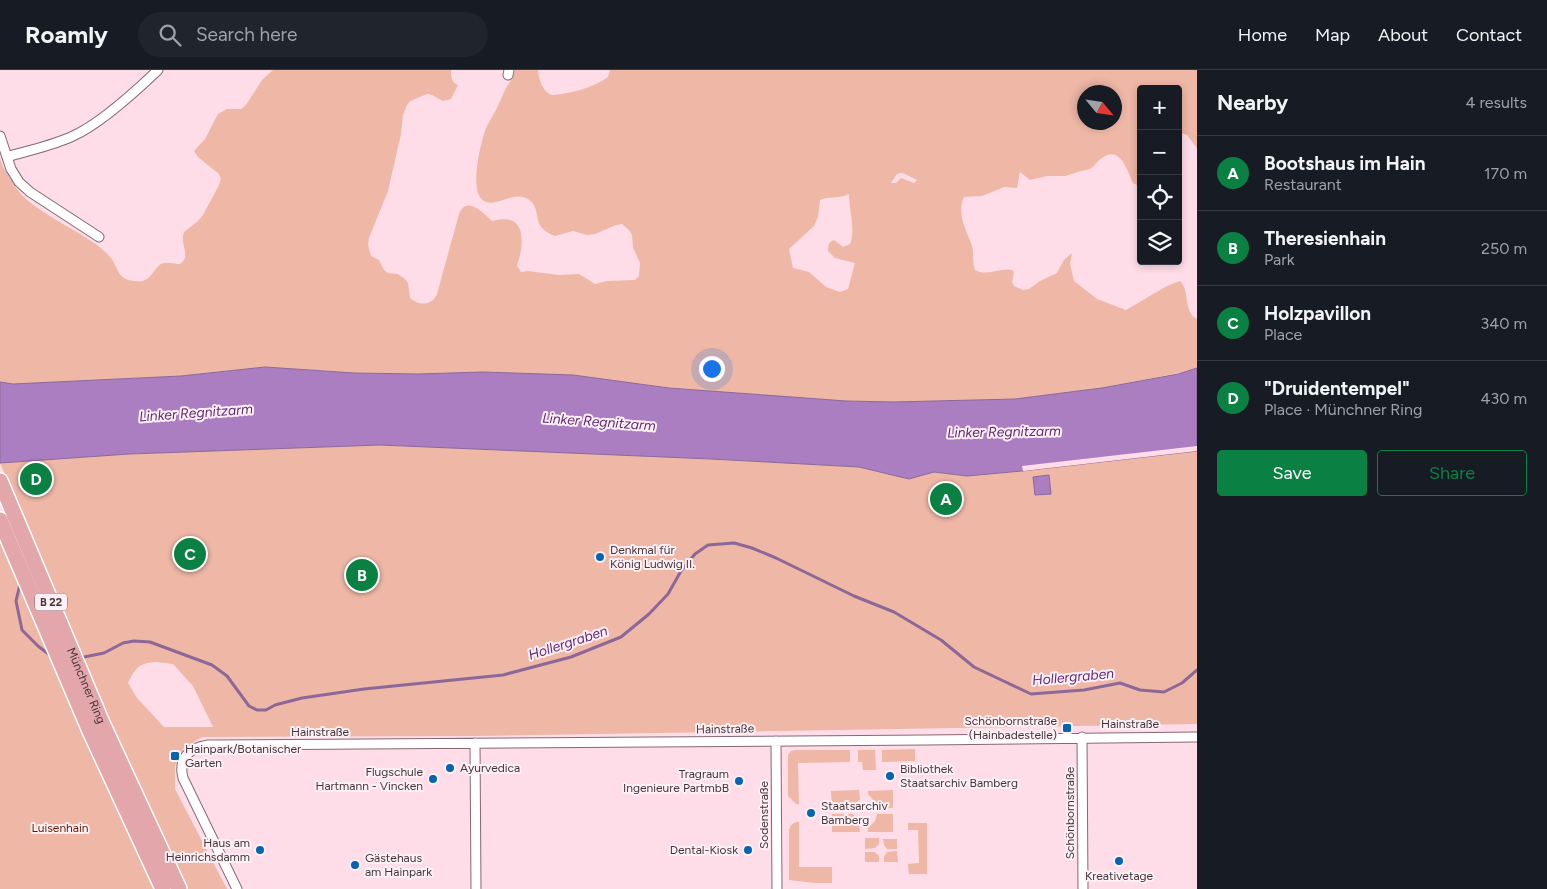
<!DOCTYPE html>
<html lang="en">
<head>
<meta charset="utf-8">
<style>
  :root { --surface:#171b24; --page:#20242c; --text:#f1f3f6; --muted:#9ea1a6; --line:#363941; --accent:#0b8043 }
  body { margin:0; font-family:Figtree,sans-serif; background:var(--page); color:var(--text) }
  .controls { position:absolute; right:15px; top:15px; display:grid; overflow:hidden; border-radius:5px; box-shadow:0 2px 8px #0003 }
  .controls button { width:45px; height:45px; display:grid; place-items:center; padding:0; border:0; border-bottom:1px solid var(--line); background:var(--surface); color:var(--text); font:25px sans-serif }
  .compass { position:absolute; left:1077px; top:15px; width:45px; height:45px; border-radius:50%; background:var(--surface); box-shadow:0 2px 8px #0003; rotate:119deg }
  .you { position:absolute; left:711px; top:298px; width:18px; height:18px; margin:-12px; border:4px solid #fff; border-radius:50%; background:#1a73e8; box-shadow:0 0 0 8px #1a73e833 }
  .badge { display:grid; place-items:center; width:32px; height:32px; border-radius:50%; background:var(--accent); color:#fff; font-size:16px; font-weight:700 }
  .pin { position:absolute; translate:-50% -50%; border:2px solid #fff; box-shadow:0 1px 5px #0006 }
  .list { margin:0; padding:0; list-style:none }
  h2 { display:flex; justify-content:space-between; align-items:center; height:65px; margin:0; padding:0 20px; font-size:21px }
  h2 small { font-size:16px; font-weight:400; color:var(--muted) }
  .list li { display:grid; grid-template-columns:32px 1fr auto; gap:15px; align-items:center; box-sizing:border-box; height:75px; padding:0 20px; border-top:1px solid var(--line) }
  .list b { display:block; font-size:19px; white-space:nowrap }
  .list p { margin:0; font-size:16px; white-space:nowrap; color:var(--muted) }
  .list em { font-size:16px; font-style:normal; color:var(--muted) }
  .actions { display:flex; gap:10px; padding:15px 20px }
  .actions a { flex:1; padding:11px 0; border:1px solid var(--accent); border-radius:5px; text-align:center; font-size:18px; color:var(--accent) }
  .actions .main { background:var(--accent); color:#fff }
  .icon { flex:none; width:28px; height:28px; fill:none; stroke:currentColor; stroke-width:2; stroke-linecap:round; stroke-linejoin:round }
  .map { position:relative; flex:none; width:1197px; height:819px; overflow:hidden }
  header { display:flex; align-items:center; gap:30px; box-sizing:border-box; height:70px; padding:0 25px; background:var(--surface); border-bottom:1px solid var(--line) }
  header strong { font-size:24px }
  nav { display:flex; gap:28px; margin-inline-start:auto; font-size:18px }
  .search { width:350px; height:45px; background:var(--page); display:flex; align-items:center; gap:12px; box-sizing:border-box; padding:0 18px; border-radius:28px; color:var(--muted); font-size:19px }
  main { display:flex }
  aside { flex:1; background:var(--surface) }
  .map>svg:first-child { display:block }
  .green { fill:#eeb7a6; fill-rule:evenodd }
  .water { fill:#ab7ec1; stroke:#8c6899 }
  .pier { fill:#ffdde8 }
  .lines { fill:none; stroke-linecap:round; stroke-linejoin:round }
  .stream { stroke:#8c6899; stroke-width:3 }
  .minor-casing { stroke:#856872; stroke-width:11 }
  .primary-casing { stroke:#fff; stroke-width:18 }
  .minor { stroke:#fff; stroke-width:9 }
  .primary { stroke:#e3a6ab; stroke-width:15 }
  .poi-dot { fill:#0364b0; stroke:#fef0f5; stroke-width:2 }
  .labels { text-anchor:middle; dominant-baseline:central; stroke-width:4; stroke-linejoin:round; paint-order:stroke }
  .shield { fill:#fef0f5; stroke:#7b6e73; stroke-width:1 }
  .shield-label { font-size:11px; font-weight:bold; fill:#43363b }
  .poi-label { font-size:12px; fill:#43363b; stroke:#fef0f5; text-anchor:start }
  .street-label { font-size:12px; fill:#43363b; stroke:#fef0f5 }
  .park-label { font-size:12px; fill:#641a01; stroke:#fef0f5 }
  .water-label { font-size:14px; font-style:italic; fill:#602879; stroke:#fef0f5 }
</style>
</head>
<body>
<header>
<strong>Roamly</strong>
<div class="search"><svg class="icon" aria-label="search" viewBox="0 0 24 24"><circle cx="10" cy="10" r="6"/><path d="M15 15l6 6"/></svg>Search here</div>
<nav><a>Home</a><a>Map</a><a>About</a><a>Contact</a></nav>
</header>
<main>
<div class="map">
<svg width="1197" height="819" viewBox="0 0 1197 819">
  <rect width="100%" height="100%" fill="#ffdde8"/>
  <!-- green -->
  <path class="green" d="M273,0h178c0,7 0,12 7,15l-7,14 -8,2 -11,-6 -5,-1 -17,7 -3,4 -4,10 -2,19 -13,57 -19,47 -1,7 3,11 8,4 5,10 4,3 10,1 7,5 3,4 2,15c9,8 22,8 27,-4l22,-80c8,-19 24,-1 33,7 36,-10 32,23 25,45l4,6 7,-1 31,4 20,-1 16,10 12,-3 28,-1 4,-4 1,-13 -7,-16 -1,-12 -3,-5 -7,-6 -6,1 -21,9 -8,1 -14,-4 -18,5c-27,-10 -11,-27 -27,-37 -15,-9 -30,9 -44,2 -16,-8 -3,-59 2,-73 3,-7 8,-13 11,-20 3,-6 5,-12 8,-18 4,-7 8,-12 10,-20h23c1,10 4,20 13,25 19,-1 42,-7 57,-18l2,-7h587v78l-10,-13 -9,-3v-43h-37v93l-4,3 -4,-2c-6,-13 -13,-38 -31,-25 -5,3 -7,8 -12,11l-9,2 -16,5h-18l-17,4 -10,-8 -3,16 -13,-1 -22,9 -18,1c-8,17 3,34 8,49 2,8 0,16 3,24 12,7 25,-3 37,0l2,2 -2,10 2,4 9,4 6,-1 11,-8 17,-8 7,-13 8,-7 -2,11 4,17 23,18 29,11 41,-24 13,-5c10,9 3,31 17,38v49l-19,5 -76,15 -87,11 -121,3 -48,-1 -177,-13 -96,-13 -90,-3 -65,2 -64,-1 -89,-6 -84,9 -168,8 -13,-2v-225c1,8 5,13 9,20 5,8 10,16 17,22 19,17 49,30 71,46 5,4 10,8 14,13 8,11 6,21 23,23 17,3 17,-10 27,-17 6,-3 14,0 19,0 12,-8 -1,-20 4,-32l14,-11 5,-6 15,-28 3,-8 -2,-5 -21,-17 -4,-6 11,-12 13,-25 9,-5h14l5,-4 16,-25zM1084,22h30v30h-30zM900,103h3l14,7 -3,3 -13,-5 -5,5h-5l6,-9zM849,124c0,16 7,36 1,50l-7,3 -9,-7c-5,2 -6,5 -6,11l7,7 20,5 -7,26 -8,3 -14,-5 -17,-15 -16,-4 -4,-19 25,-23 4,-9 2,-17c9,-4 20,-1 29,-6z
    M380,375l331,14 148,8 50,12 25,-7 33,4 55,-5 175,-25v278l-724,12 -271,1 -19,12 -8,17v23l52,100h-39l-79,-166 -109,-260 129,-9zM157,592l16,2 20,22 20,41h-49l-27,-29 -9,-15c8,-15 10,-20 29,-21z
    M0,469l82,195 73,155h-155z
    M915,679v12l-33,1v-12z
    M795,680h55v12l-52,1 1,41h-3l-8,-8v-41l3,-4z
    M858,680h17l1,20h-13l-1,-8h-4z
    M859,720l1,10 -3,2 -3,6 -22,1 -1,-18z
    M893,720v18h-16l-2,-6 -7,-8v-3z
    M832,744h21l6,9 1,9h-28z
    M877,744h16v18h-25v-4l7,-7z
    M796,752h3v45h33v16h-17l-26,-3v-50l2,-5z
    M908,753h19v51h-18l-1,-10 11,-1 -1,-33h-10z
    M865,768h14v6l-4,4 -10,1z
    M883,769h14v10h-10l-3,-4z
    M897,781l1,11h-14v-5l3,-5z
    M865,782h10l4,4v6h-14z"/>
  <!-- water -->
  <path class="water" d="M265,297l89,6 64,1 65,-2 90,3 96,13 177,13 48,1 121,-3 87,-11 76,-14 19,-6v83l-175,20 -55,5 -33,-4 -25,7 -50,-12 -148,-8 -331,-14 -251,9 -129,9v-81l13,2 168,-8z
    M1049,405l2,19 -16,1 -2,-18z"/>
  <!-- pier -->
  <path class="pier" d="M1197,376v5l-174,20 -1,-5z"/>
  <g class="lines">
    <!-- stream -->
    <path class="stream" d="M20,514l-4,17 6,29 16,16 13,10
      M79,588l25,-5 19,-10 11,-2 16,1 62,23 15,11 22,30 8,4h9l9,-5 27,-7 62,-9 139,-14 68,-18 50,-20 28,-23 19,-20 13,-23 14,-17 13,-9 26,-2 18,5 24,10 78,38 40,16 47,28 33,27 57,27 53,-4 36,-7 20,7 24,2 18,-9 15,-13"/>
    <!-- minor casing -->
    <g class="minor-casing">
      <path id="minor" d="M508,5l1,-5
        M0,66l11,33 8,13 11,10 69,45
        M7,87c22,-7 45,-11 66,-21 27,-12 63,-45 85,-66
        M1082,667l1,152
        M776,671l1,148
        M475,673l1,146
        M237,819l-54,-111c-5,-20 6,-30 25,-33l718,-5 271,-3"/>
    </g>
    <!-- primary casing -->
    <g class="primary-casing">
      <g id="primary">
        <path id="s1" d="M0,411l102,242 77,166"/>
        <path d="M0,450l90,211 73,158"/>
      </g>
    </g>
    <!-- minor -->
    <use href="#minor" class="minor"/>
    <!-- primary -->
    <use href="#primary" class="primary"/>
  </g>
  <!-- markers -->
  <g class="poi-dot">
    <circle cx="600" cy="487" r="5"/>
    <rect x="1062" y="653" width="10" height="10" rx="2.5"/>
    <rect x="170" y="681" width="10" height="10" rx="2.5"/>
    <circle cx="450" cy="698" r="5"/>
    <circle cx="890" cy="706" r="5"/>
    <circle cx="433" cy="709" r="5"/>
    <circle cx="739" cy="711" r="5"/>
    <circle cx="811" cy="743" r="5"/>
    <circle cx="260" cy="780" r="5"/>
    <circle cx="748" cy="780" r="5"/>
    <circle cx="1119" cy="791" r="5"/>
    <circle cx="355" cy="795" r="5"/>
  </g>
  <g class="labels">
    <!-- shield labels -->
    <rect class="shield" x="35" y="523.5" width="32" height="17" rx="4"/>
    <g class="shield-label">
      <text x="51" y="532">B 22</text>
    </g>
    <!-- poi labels -->
    <g class="poi-label">
      <text x="610" y="480">Denkmal für<tspan x="610" dy="14">König Ludwig II.</tspan></text>
      <text x="1057" y="651" text-anchor="end">Schönbornstraße<tspan x="1057" dy="14">(Hainbadestelle)</tspan></text>
      <text x="185" y="679">Hainpark/Botanischer<tspan x="185" dy="14">Garten</tspan></text>
      <text x="460" y="698">Ayurvedica</text>
      <text x="900" y="699">Bibliothek<tspan x="900" dy="14">Staatsarchiv Bamberg</tspan></text>
      <text x="423" y="702" text-anchor="end">Flugschule<tspan x="423" dy="14">Hartmann - Vincken</tspan></text>
      <text x="729" y="704" text-anchor="end">Tragraum<tspan x="729" dy="14">Ingenieure PartmbB</tspan></text>
      <text x="821" y="736">Staatsarchiv<tspan x="821" dy="14">Bamberg</tspan></text>
      <text x="250" y="773" text-anchor="end">Haus am<tspan x="250" dy="14">Heinrichsdamm</tspan></text>
      <text x="738" y="780" text-anchor="end">Dental-Kiosk</text>
      <text x="365" y="788">Gästehaus<tspan x="365" dy="14">am Hainpark</tspan></text>
      <text x="1119" y="806" text-anchor="middle">Kreativetage</text>
    </g>
    <!-- street labels -->
    <g class="street-label">
      <text stroke="none"><textPath href="#s1" startOffset="222">Münchner Ring</textPath></text>
      <text x="1130" y="654">Hainstraße</text>
      <text transform="translate(725 659) rotate(-1)">Hainstraße</text>
      <text x="320" y="662">Hainstraße</text>
      <text transform="translate(1070 743) rotate(-90)">Schönbornstraße</text>
      <text transform="translate(764 745) rotate(-90)">Sodenstraße</text>
    </g>
    <!-- park labels -->
    <g class="park-label">
      <text x="60" y="758">Luisenhain</text>
    </g>
    <!-- water labels -->
    <g class="water-label">
      <text transform="translate(196 343) rotate(-4)">Linker Regnitzarm</text>
      <text transform="translate(599 352) rotate(4)">Linker Regnitzarm</text>
      <text transform="translate(1004 362) rotate(-1)">Linker Regnitzarm</text>
      <text transform="translate(568 573) rotate(-18)">Hollergraben</text>
      <text transform="translate(1073 607) rotate(-5)">Hollergraben</text>
    </g>
  </g>
</svg>
<div class="controls">
<button>+</button>
<button>−</button>
<button><svg class="icon" aria-label="locate" viewBox="0 0 24 24"><circle cx="12" cy="12" r="6"/><path d="M12 2v4M12 18v4M2 12h4M18 12h4"/></svg></button>
<button><svg class="icon" aria-label="layers" viewBox="0 0 24 24"><path d="M12 4l9 5-9 5-9-5zM3 14l9 5 9-5"/></svg></button>
</div>
<svg class="compass" viewBox="-18 -18 36 36"><path d="M0-13l5 13h-10z" fill="#e53935"/><path d="M0 13l5-13h-10z" fill="#9ea1a6"/></svg>
<div class="you"></div>
<div class="pin badge" style="left:946px;top:429px">A</div>
<div class="pin badge" style="left:362px;top:505px">B</div>
<div class="pin badge" style="left:190px;top:484px">C</div>
<div class="pin badge" style="left:36px;top:409px">D</div>
</div>
<aside>
<h2>Nearby<small>4 results</small></h2>
<ul class="list">
<li><span class="badge">A</span><div><b>Bootshaus im Hain</b><p>Restaurant</p></div><em>170 m</em></li>
<li><span class="badge">B</span><div><b>Theresienhain</b><p>Park</p></div><em>250 m</em></li>
<li><span class="badge">C</span><div><b>Holzpavillon</b><p>Place</p></div><em>340 m</em></li>
<li><span class="badge">D</span><div><b>&quot;Druidentempel&quot;</b><p>Place · Münchner Ring</p></div><em>430 m</em></li>
</ul>
<div class="actions"><a class="main">Save</a><a>Share</a></div>
</aside>
</main>
</body>
</html>
